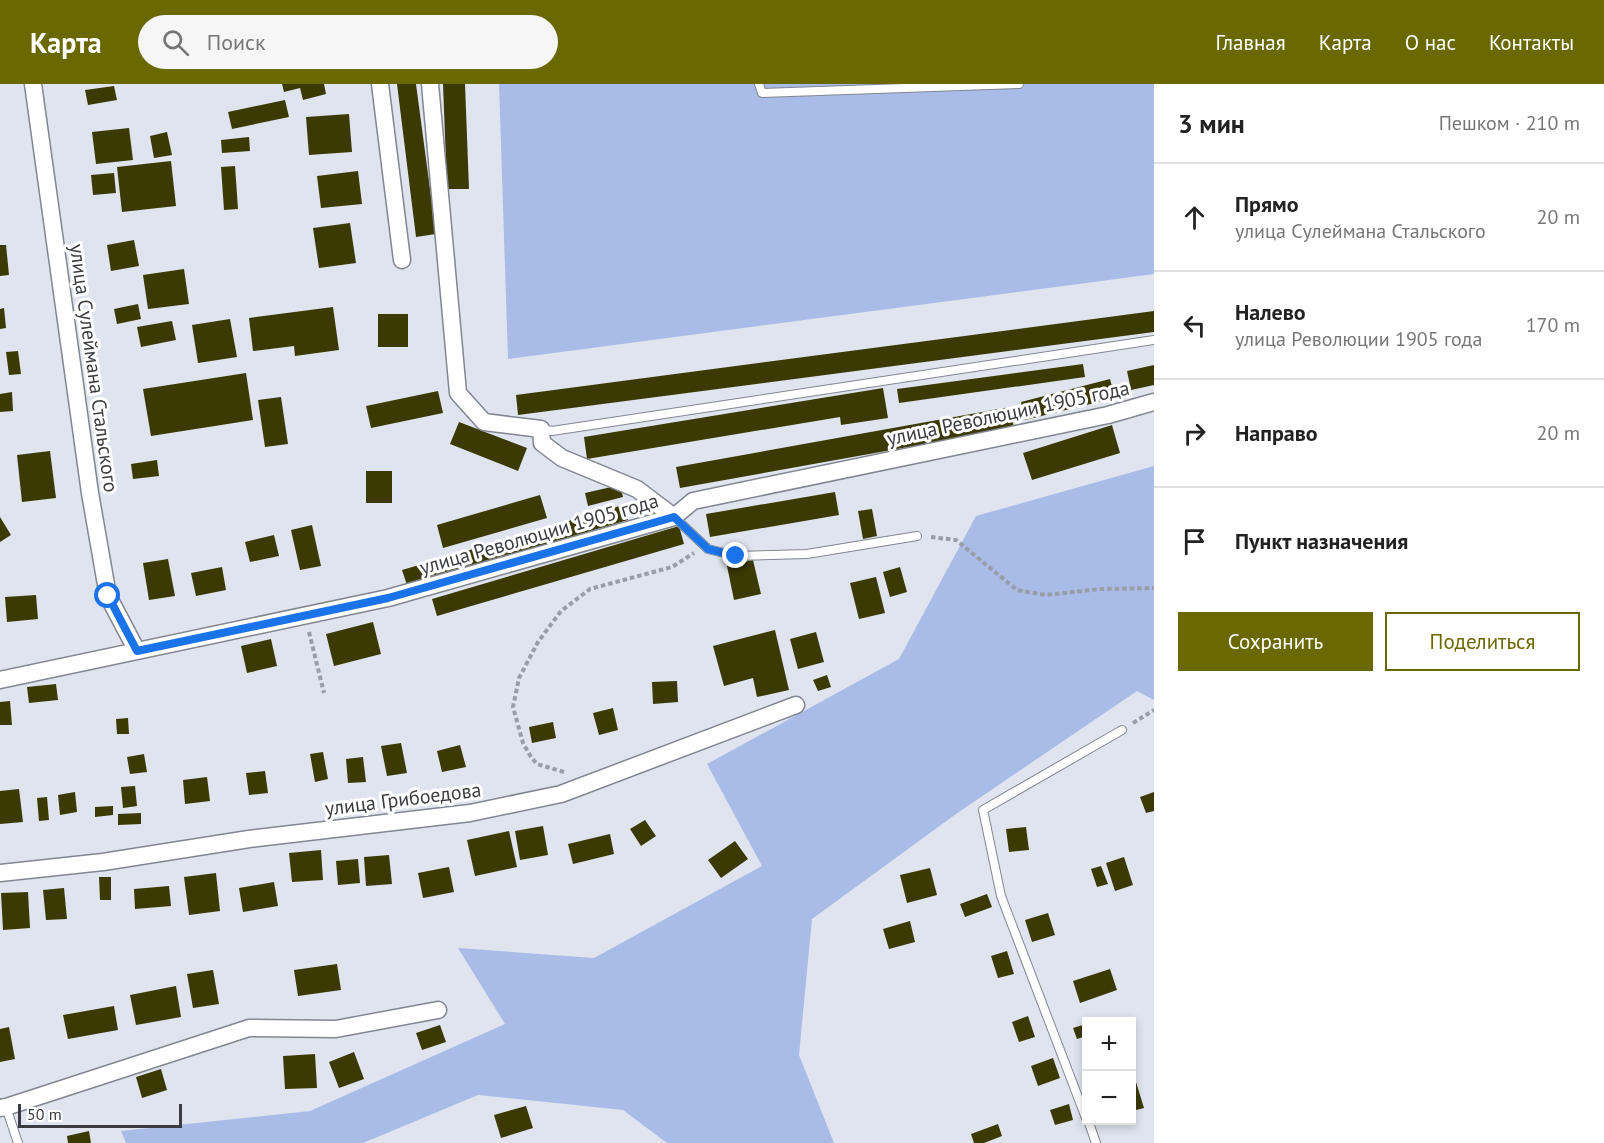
<!DOCTYPE html>
<html lang="ru">
<head>
<meta charset="utf-8">
<style>
  :root { --surface:#fff; --page:#f6f6f6; --text:#222; --muted:#767676; --line:#e0e0e0; --accent:#6a6801 }
  body { margin:0; font-family:"PT Sans",sans-serif; background:var(--page); color:var(--text) }
  .controls { position:absolute; right:18px; bottom:18px; display:grid; overflow:hidden; border-radius:0px; box-shadow:0 3px 9px #0003 }
  .controls button { width:54px; height:54px; display:grid; place-items:center; padding:0; border:0; border-bottom:2px solid var(--line); background:var(--surface); color:var(--text); font:30px sans-serif }
  .scale { position:absolute; left:18px; bottom:15px; width:164px; box-sizing:border-box; padding-left:6px; border:3px solid #3a3c41; border-top:0; font-size:16px; line-height:21px; white-space:nowrap; color:#3a3c41; -webkit-text-stroke:4px #fff; paint-order:stroke }
  .stop { position:absolute; width:18px; height:18px; margin:-14px; border:4px solid #1a73e8; border-radius:50%; background:#fff }
  .stop.end { background:#1a73e8; border-color:#fff; box-shadow:0 2px 6px #0008 }
  .list { margin:0; padding:0; list-style:none }
  h2 { display:flex; justify-content:space-between; align-items:center; height:78px; margin:0; padding:0 24px; font-size:26px }
  h2 small { font-size:20px; font-weight:400; color:var(--muted) }
  .list li { display:grid; grid-template-columns:39px 1fr auto; gap:18px; align-items:center; box-sizing:border-box; height:108px; padding:0 24px; border-top:2px solid var(--line) }
  .list b { display:block; font-size:22px; white-space:nowrap }
  .list p { margin:0; font-size:20px; white-space:nowrap; color:var(--muted) }
  .list em { font-size:20px; font-style:normal; color:var(--muted) }
  .actions { display:flex; gap:12px; padding:18px 24px }
  .actions a { flex:1; padding:14px 0; border:2px solid var(--accent); border-radius:0px; text-align:center; font-size:21px; color:var(--accent) }
  .actions .main { background:var(--accent); color:#fff }
  .icon { flex:none; width:33px; height:33px; fill:none; stroke:currentColor; stroke-width:2; stroke-linecap:round; stroke-linejoin:round }
  .map { position:relative; flex:none; width:1154px; height:1059px; overflow:hidden }
  header { display:flex; align-items:center; gap:36px; box-sizing:border-box; height:84px; padding:0 30px; background:var(--accent); color:#fff }
  header strong { font-size:28px }
  nav { display:flex; gap:33px; margin-inline-start:auto; font-size:21px }
  .search { width:420px; height:54px; background:var(--page); display:flex; align-items:center; gap:15px; box-sizing:border-box; padding:0 21px; border-radius:33px; color:var(--muted); font-size:22px }
  main { display:flex }
  aside { flex:1; background:var(--surface) }
  .map>svg:first-child { display:block }
  .green { fill:#a8bce7 }
  .building { fill:#3b3a05 }
  .lines { fill:none; stroke-linecap:round; stroke-linejoin:round }
  .lane-casing { stroke:#818690; stroke-width:10 }
  .street-casing { stroke:#818690; stroke-width:19 }
  .path { stroke:#999da5; stroke-width:4; stroke-dasharray:4.5 3; stroke-linecap:butt }
  .lane { stroke:#fff; stroke-width:8 }
  .street { stroke:#fff; stroke-width:16 }
  .route { stroke:#1a73e8; stroke-width:8 }
  .labels { text-anchor:middle; dominant-baseline:central; stroke-width:6; stroke-linejoin:round; paint-order:stroke }
  .street-label { font-size:20px; fill:#3a3c41; stroke:#fff }
</style>
</head>
<body>
<header>
<strong>Карта</strong>
<div class="search"><svg class="icon" aria-label="search" viewBox="0 0 24 24"><circle cx="10" cy="10" r="6"/><path d="M15 15l6 6"/></svg>Поиск</div>
<nav><a>Главная</a><a>Карта</a><a>О нас</a><a>Контакты</a></nav>
</header>
<main>
<div class="map">
<svg width="1154" height="1059" viewBox="0 0 1154 1059">
  <rect width="100%" height="100%" fill="#dfe4ef"/>
  <!-- green -->
  <path class="green" d="M499,0h655v190l-646,85z
    M1154,382v234l-17,-9 -181,123 -144,105 -13,136 35,88h-167l-44,-33 -145,-15 -115,48h-237l-5,-12 189,-20 195,-87 -47,-76 136,10 168,-92 -55,-102 192,-105 77,-143z"/>
  <!-- building -->
  <path class="building" d="M282,0h42l2,10 -23,6 -3,-12 -16,4z
    M397,0h19l20,150 -20,3z
    M443,0h22l4,105h-22z
    M114,2l3,14 -29,5 -3,-15z
    M285,16l4,17 -57,12 -4,-17z
    M349,30l3,38 -43,3 -3,-38z
    M129,44l4,32 -37,4 -4,-32z
    M167,48l5,23 -18,3 -4,-22z
    M249,53l1,14 -28,2 -1,-13z
    M171,77l5,45 -54,6 -5,-45z
    M235,82l3,43 -14,1 -3,-43z
    M358,87l4,33 -41,4 -4,-32z
    M114,89l2,20 -23,2 -2,-20z
    M350,139l6,40 -37,5 -6,-40z
    M134,156l5,26 -28,5 -4,-26z
    M0,161h6l3,30 -9,1z
    M184,185l5,35 -41,5 -5,-34z
    M138,220l3,15 -24,5 -3,-15z
    M333,223l6,43 -44,6 -1,-10 -41,5 -4,-33z
    M4,224l2,20 -6,1v-20z
    M1154,227v21l-636,83 -2,-20z
    M378,230h30v33h-30z
    M230,235l7,38 -39,6 -6,-38z
    M172,237l4,19 -35,7 -4,-20z
    M18,267l3,23 -12,1 -3,-23z
    M1083,280l2,13 -186,26 -2,-14z
    M1154,281v20l-23,5 -4,-19z
    M246,289l7,47 -102,16 -8,-47z
    M1110,295l5,19 -90,22 -4,-18z
    M883,304l5,30 -47,7 -1,-8 -253,42 -3,-22z
    M438,307l5,22 -72,15 -5,-22z
    M12,308l1,19 -13,1v-18z
    M281,313l7,47 -23,3 -7,-47z
    M1010,323l4,21 -334,60 -4,-21z
    M459,338l68,26 -9,23 -68,-27z
    M1112,341l8,28 -88,27 -9,-27z
    M50,367l6,47 -34,4 -5,-47z
    M157,376l2,16 -26,3 -2,-15z
    M366,387h26v32h-26z
    M620,401l3,12 -35,9 -3,-13z
    M835,408l4,23 -129,22 -4,-23z
    M540,411l7,23 -104,30 -6,-23z
    M623,421l5,15 -221,65 -5,-15z
    M872,425l5,27 -14,3 -5,-28z
    M0,433l11,18 -11,7z
    M312,441l9,41 -21,4 -9,-40z
    M679,442l5,18 -247,72 -5,-17z
    M274,451l5,21 -29,6 -5,-20z
    M168,475l7,37 -26,4 -6,-37z
    M753,476l8,34 -27,6 -7,-34z
    M222,483l4,23 -30,6 -5,-23z
    M900,483l7,25 -17,5 -7,-25z
    M876,493l9,36 -26,6 -9,-36z
    M36,511l2,24 -31,3 -2,-25z
    M373,538l8,32 -47,12 -8,-32z
    M775,546l14,60 -32,7 -4,-19 -29,8 -11,-40z
    M816,548l8,30 -26,7 -8,-30z
    M271,555l6,27 -30,7 -6,-27z
    M827,591l4,12 -13,4 -5,-11z
    M677,597l1,21 -25,2 -1,-22z
    M56,600l2,16 -29,3 -2,-16z
    M10,617l2,24h-12v-23z
    M613,624l5,22 -19,5 -6,-22z
    M128,634l1,16h-12l-1,-15z
    M553,638l3,16 -24,5 -3,-16z
    M401,659l6,30 -20,3 -6,-30z
    M460,661l6,22 -24,5 -5,-21z
    M323,668l5,27 -13,3 -5,-28z
    M144,670l3,18 -17,2 -3,-17z
    M363,673l3,25 -18,1 -2,-24z
    M265,687l3,22 -19,2 -3,-22z
    M207,693l3,24 -25,3 -2,-24z
    M135,702l2,20 -14,2 -2,-21z
    M19,705l4,33 -23,2v-33z
    M75,708l2,20 -17,3 -2,-20z
    M1154,708v19l-8,2 -6,-16z
    M47,713l2,23 -10,1 -2,-23z
    M113,722v9l-18,2v-10z
    M141,729v11l-23,1v-11z
    M645,736l11,16 -15,10 -11,-17z
    M543,742l5,29 -28,5 -5,-29z
    M1026,743l3,23 -20,2 -3,-23z
    M509,747l8,36 -42,9 -8,-36z
    M610,750l4,20 -41,10 -5,-20z
    M735,757l13,18 -27,19 -13,-18z
    M321,766l2,30 -31,2 -3,-29z
    M389,771l3,29 -26,2 -2,-29z
    M1124,773l9,28 -18,6 -9,-28z
    M358,775l2,24 -22,2 -2,-24z
    M1101,782l7,18 -11,3 -6,-18z
    M449,783l5,25 -31,6 -5,-25z
    M930,784l7,27 -30,8 -7,-28z
    M216,789l4,38 -31,4 -5,-38z
    M99,793h12v23h-11z
    M274,798l4,24 -35,6 -4,-24z
    M169,802l2,20 -36,3 -1,-20z
    M64,804l3,31 -21,1 -3,-30z
    M28,808l2,36 -27,2 -2,-37z
    M987,810l5,13 -27,10 -5,-13z
    M1048,829l7,22 -23,7 -7,-22z
    M910,837l5,21 -26,7 -6,-20z
    M1007,867l7,23 -16,4 -7,-22z
    M337,880l4,26 -43,6 -4,-26z
    M1110,885l7,21 -37,13 -7,-22z
    M213,886l6,34 -26,4 -6,-34z
    M176,902l5,31 -45,8 -6,-30z
    M114,922l4,24 -50,9 -5,-24z
    M1028,932l7,21 -16,5 -7,-20z
    M1086,940v12l-9,3 -4,-11z
    M440,941l6,17 -24,8 -6,-17z
    M9,943l6,32 -15,3v-33z
    M354,968l10,27 -25,9 -10,-26z
    M315,970l2,34 -32,1 -2,-33z
    M1053,974l7,20 -22,8 -7,-20z
    M161,985l6,21 -25,8 -6,-21z
    M1136,998l8,26 -12,3v-28z
    M1069,1020l4,16 -18,5 -5,-15z
    M526,1022l7,22 -32,10 -7,-23z
    M998,1040l4,12 -18,7h-10l-3,-9z
    M89,1047l2,12h-23l-1,-7z"/>
  <g class="lines">
    <!-- lane casing -->
    <g class="lane-casing">
      <path id="lane" d="M759,0l3,9 257,-9
        M541,345l11,2 602,-91
        M674,433l34,32 28,7 71,-2 110,-18
        M6,1023l12,36
        M1086,1034l-85,-222 -18,-86 139,-80
        M1088,1036l8,23"/>
    </g>
    <!-- street casing -->
    <g class="street-casing">
      <path id="street" d="M33,0l57,409 18,103 29,55
        M380,0l22,176
        M430,0l28,309 26,29 57,7 1,14 20,15 75,31 37,28
        M0,596l388,-82 286,-81 19,-16 415,-86 46,-13
        M0,789l103,-11 146,-23 221,-26 91,-19 235,-89
        M0,1024l6,-1 243,-79 87,1 102,-19"/>
    </g>
    <!-- path -->
    <path class="path" d="M931,453l25,3 61,50 29,5 54,-6 54,-1
      M309,548l15,61
      M1133,639l21,-13
      M564,688l-27,-8 -6,-7 -8,-14 -10,-36 6,-29 19,-36 23,-31 29,-22 82,-22 22,-14"/>
    <!-- lane -->
    <use href="#lane" class="lane"/>
    <!-- street -->
    <use href="#street" class="street"/>
  </g>
  <g class="lines">
    <!-- route -->
    <path class="route" d="M108,512l29,55 251,-53 286,-81 34,32 28,7"/>
  </g>
  <g class="labels">
    <!-- street labels -->
    <g class="street-label">
      <text transform="translate(94 284) rotate(82)">улица Сулеймана Стальского</text>
      <text transform="translate(1008 329) rotate(-12)">улица Революции 1905 года</text>
      <text transform="translate(539 450) rotate(-16)">улица Революции 1905 года</text>
      <text transform="translate(403 715) rotate(-7)">улица Грибоедова</text>
    </g>
  </g>
</svg>
<div class="controls">
<button>+</button>
<button>−</button>
</div>
<div class="scale">50 m</div>
<div class="stop" style="left:108px;top:512px"></div>
<div class="stop end" style="left:736px;top:472px"></div>
</div>
<aside>
<h2>3 мин<small>Пешком · 210 m</small></h2>
<ul class="list">
<li><svg class="icon" aria-label="ahead" viewBox="0 0 24 24"><path d="M12 20V5M6 11l6-6 6 6"/></svg><div><b>Прямо</b><p>улица Сулеймана Стальского</p></div><em>20 m</em></li>
<li><svg class="icon" aria-label="left" viewBox="0 0 24 24"><path d="M17 20v-9H6M10 6l-5 5 5 5"/></svg><div><b>Налево</b><p>улица Революции 1905 года</p></div><em>170 m</em></li>
<li><svg class="icon" aria-label="right" viewBox="0 0 24 24"><path d="M7 20v-9h11M14 6l5 5-5 5"/></svg><div><b>Направо</b></div><em>20 m</em></li>
<li><svg class="icon" aria-label="arrive" viewBox="0 0 24 24"><path d="M6 21V4h12l-3 4 3 4H6"/></svg><div><b>Пункт назначения</b></div></li>
</ul>
<div class="actions"><a class="main">Сохранить</a><a>Поделиться</a></div>
</aside>
</main>
</body>
</html>
